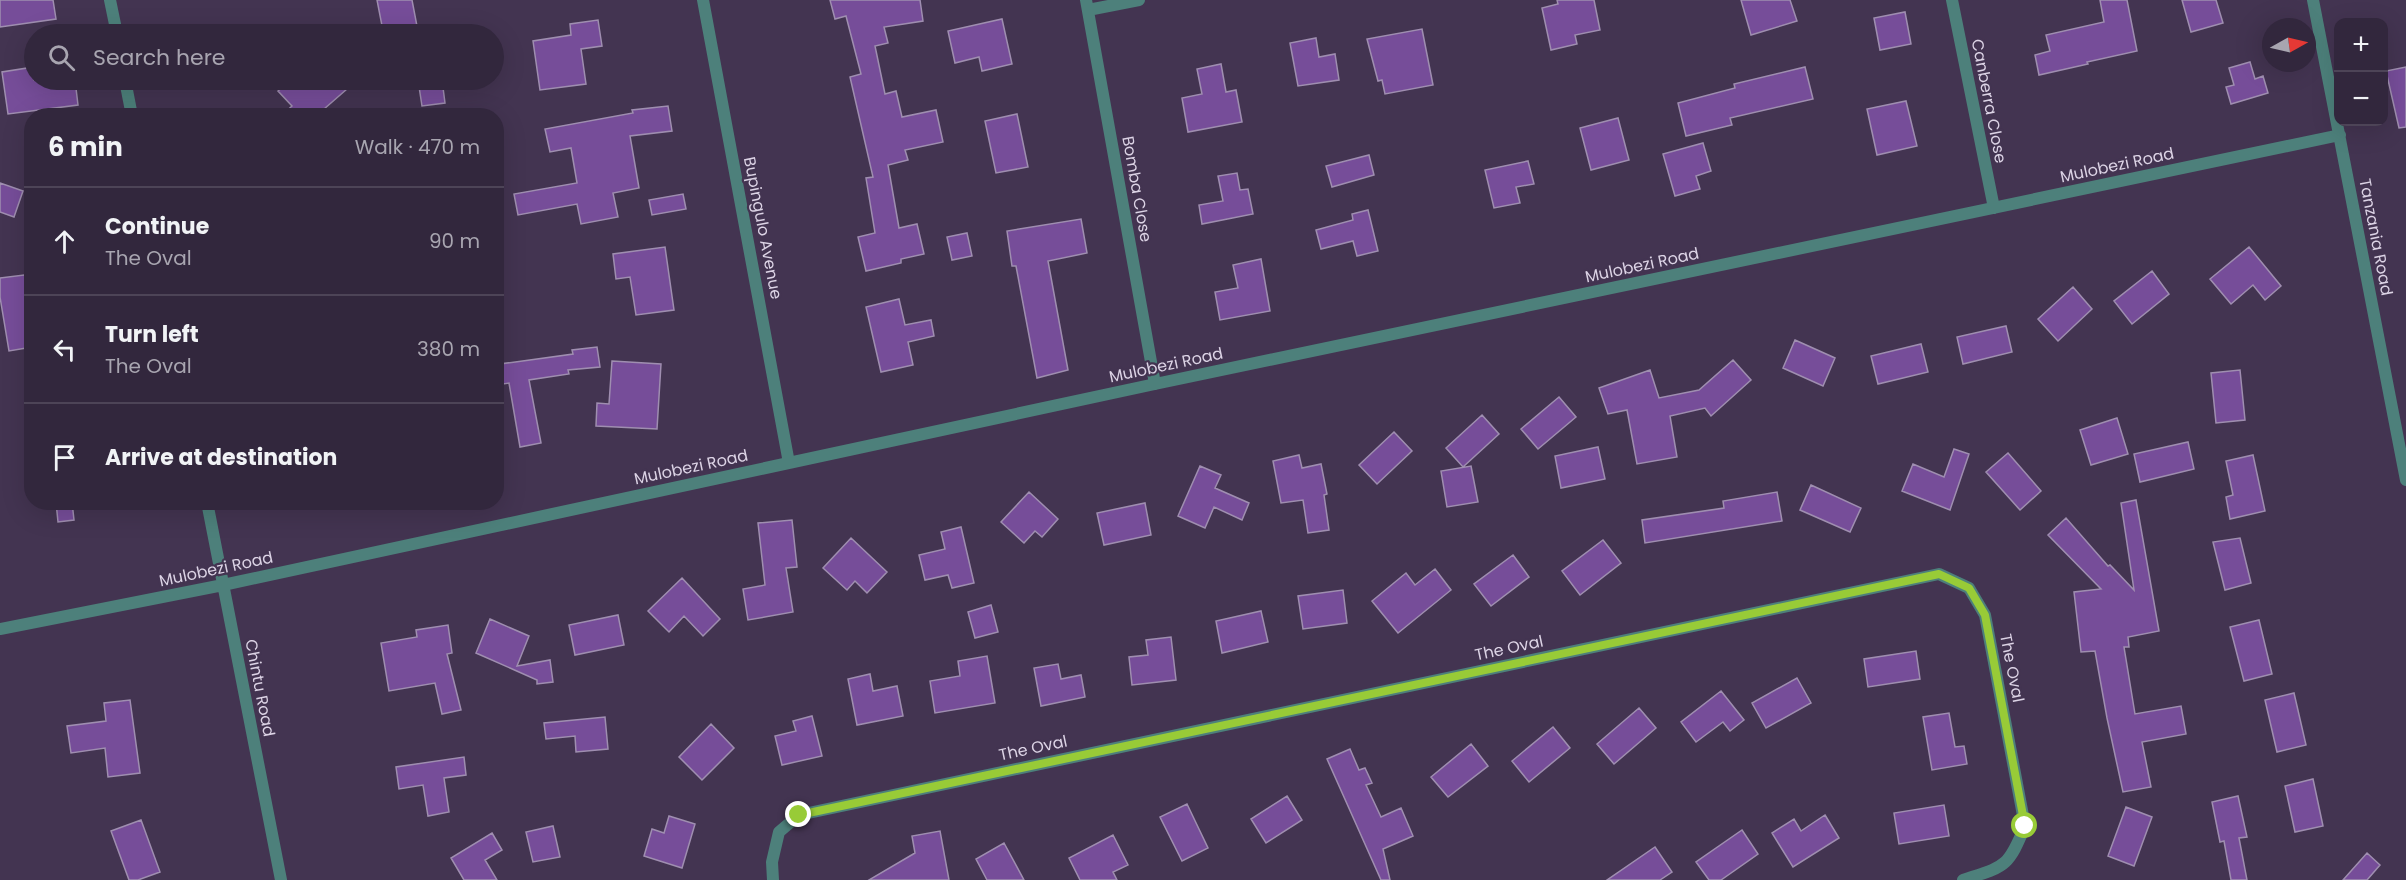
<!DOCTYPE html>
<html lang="en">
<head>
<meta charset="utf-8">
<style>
  :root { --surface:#32273d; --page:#3d3348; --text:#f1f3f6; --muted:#a8a5b0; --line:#4d4457 }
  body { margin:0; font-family:Poppins,sans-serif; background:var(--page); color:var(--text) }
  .controls { position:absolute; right:18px; top:18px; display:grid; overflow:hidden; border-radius:12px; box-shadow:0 6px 24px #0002 }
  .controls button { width:54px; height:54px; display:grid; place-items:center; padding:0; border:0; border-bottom:2px solid var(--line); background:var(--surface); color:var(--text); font:30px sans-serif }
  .compass { position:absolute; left:2262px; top:18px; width:54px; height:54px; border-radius:50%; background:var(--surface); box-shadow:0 6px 24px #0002; rotate:82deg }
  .stop { position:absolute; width:18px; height:18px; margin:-14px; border:4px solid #98cb37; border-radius:50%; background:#fff }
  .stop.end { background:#98cb37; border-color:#fff; box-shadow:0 2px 6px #0008 }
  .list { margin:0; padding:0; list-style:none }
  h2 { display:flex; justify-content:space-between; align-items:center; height:78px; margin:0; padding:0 24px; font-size:26px }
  h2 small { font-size:20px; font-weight:400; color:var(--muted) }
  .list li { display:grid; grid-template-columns:39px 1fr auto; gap:18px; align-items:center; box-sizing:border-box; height:108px; padding:0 24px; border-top:2px solid var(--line) }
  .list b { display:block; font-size:22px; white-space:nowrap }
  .list p { margin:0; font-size:20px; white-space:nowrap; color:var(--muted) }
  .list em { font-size:20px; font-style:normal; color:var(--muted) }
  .icon { flex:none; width:33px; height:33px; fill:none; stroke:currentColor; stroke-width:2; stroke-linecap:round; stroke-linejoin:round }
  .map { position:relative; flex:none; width:2406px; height:880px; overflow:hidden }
  .search { position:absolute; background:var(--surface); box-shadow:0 6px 24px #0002; left:24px; top:24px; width:480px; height:66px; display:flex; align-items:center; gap:15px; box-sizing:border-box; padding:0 21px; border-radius:33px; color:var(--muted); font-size:22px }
  .panel { position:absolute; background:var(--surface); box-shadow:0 6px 24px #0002; left:24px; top:108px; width:480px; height:402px; border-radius:24px }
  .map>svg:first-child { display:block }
  .building { fill:#764d99; stroke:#9f8eb0; stroke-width:1.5 }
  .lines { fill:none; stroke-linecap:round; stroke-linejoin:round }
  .street { stroke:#4d807b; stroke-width:12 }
  .route { stroke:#98cb37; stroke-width:8 }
  .labels { text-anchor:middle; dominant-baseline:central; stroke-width:4.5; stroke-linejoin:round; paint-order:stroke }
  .street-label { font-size:16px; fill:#dcd3e5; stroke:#433451 }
</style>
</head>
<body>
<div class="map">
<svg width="2406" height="880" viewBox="0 0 2406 880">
  <rect width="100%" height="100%" fill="#433451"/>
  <!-- building -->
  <path class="building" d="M0,0h53l3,19 -56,8z
    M377,0h35l5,26 -34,5z
    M830,0h90l3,21 -39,6 4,16 -13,3 10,48 11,-3 6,26 34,-7 7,32 -38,8 3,10 -20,5 11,63 18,-4 7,30 -23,5v4l-35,8 -8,-34 17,-4 -9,-55 7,-1 -23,-100 11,-3 -15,-58 -11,3z
    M1557,0h37l6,30 -25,5 2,9 -26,6 -9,-42 16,-4z
    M1741,0h49l7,21 -46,14z
    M2100,0h27l10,51 -50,11 1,2 -49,11 -4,-20 15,-4 -4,-16 58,-13z
    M2182,0h34l7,23 -32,9z
    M1905,12l6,32 -31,6 -6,-32z
    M1002,19l10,45 -30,7 -3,-14 -24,6 -7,-32z
    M598,20l4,26 -21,3 5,35 -46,6 -7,-49 38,-6 -1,-11z
    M1422,29l11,56 -48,9 -3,-14 -4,1 -11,-42z
    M1316,38l3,19 16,-3 4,26 -41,6 -8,-43z
    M2250,62l5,17 8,-3 5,17 -37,11 -5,-17 8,-2 -5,-17z
    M1221,64l5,28 10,-2 6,32 -54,10 -6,-34 20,-4 -5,-25z
    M34,67v13h41l3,25 -70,9 -6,-42z
    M1805,67l8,32 -83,19 2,7 -46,11 -8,-33 57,-15 -1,-4z
    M2406,67v60l-7,1 -13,-57z
    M292,80h15l6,7 9,-7h17l8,9 -31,27h-35l11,-10 -14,-15z
    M418,80h24l3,23 -23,3z
    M1906,101l11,45 -40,9 -10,-46z
    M668,106l4,25 -42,5 9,52 -26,5 5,24 -37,7 -4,-20 -59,11 -4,-21 63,-11 -6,-35 -21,4 -5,-23 88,-16 -1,-3z
    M1017,114l11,53 -32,6 -11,-52z
    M1618,118l11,42 -38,10 -11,-42z
    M1703,143l8,28 -15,5 4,13 -25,7 -12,-42z
    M1369,155l5,20 -42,12 -6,-21z
    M1528,161l6,23 -18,3 4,16 -26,5 -9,-38z
    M1237,173l3,17 8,-1 5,25 -51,10 -3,-19 24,-4 -5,-25z
    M0,183l23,8 -9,26 -14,-5z
    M683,194l3,15 -34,6 -3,-15z
    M1368,210l10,41 -21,5 -4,-15 -32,8 -5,-19 37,-10 -1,-6z
    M1081,219l6,34 -39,8 20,109 -31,8 -21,-112h-4l-5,-35z
    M967,233l5,23 -20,4 -5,-23z
    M665,247l9,63 -38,5 -6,-38 -14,2 -3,-25z
    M2249,247l32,39 -16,14 -12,-15 -22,19 -21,-25z
    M1261,259l9,52 -50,9 -5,-28 23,-4 -5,-23z
    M2152,271l17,23 -37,30 -18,-23z
    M32,274v73l-23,4 -9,-54v-19z
    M2073,287l19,22 -34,32 -20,-22z
    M899,299l6,26 26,-5 3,16 -26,6 5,23 -32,7 -15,-65z
    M2006,326l6,26 -49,12 -6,-27z
    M1795,340l40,18 -12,28 -40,-18z
    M1921,344l7,28 -50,12 -7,-28z
    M597,347l3,20 -32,3 1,4 -40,6 12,63 -21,4 -11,-64 -6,1 -3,-20 73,-10 -1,-4z
    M1733,360l18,20 -40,36 -6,-8 -35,8 7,41 -40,7 -10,-54 -19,4 -9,-26 51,-18 9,28 40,-8z
    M612,361l49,3 -4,65 -61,-3 1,-23 12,1z
    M2240,370l5,50 -29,3 -5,-50z
    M1559,397l17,20 -38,32 -17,-20z
    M1482,415l17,19 -36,33 -17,-19z
    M2117,418l11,36 -37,11 -11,-35z
    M1394,432l18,19 -35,33 -18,-19z
    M2188,442l6,27 -54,13 -6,-28z
    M1598,447l7,32 -44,9 -6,-32z
    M1954,449l15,5 -19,56 -48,-19 11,-27 31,13z
    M2008,453l33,38 -21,19 -34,-38z
    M1299,455l3,13 19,-4 6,30 -3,1 5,35 -21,3 -5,-33 -22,3 -8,-42z
    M2253,455l12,56 -35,8 -4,-22 7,-2 -7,-34z
    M1200,466l21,9 -6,13 34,15 -7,17 -28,-13 -9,21 -27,-12z
    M1471,466l7,36 -31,5 -6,-36z
    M1811,485l50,23 -11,24 -50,-22z
    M1029,492l29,27 -16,18 -7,-6 -11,12 -23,-21z
    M1777,492l5,29 -137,22 -3,-23 82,-12 -1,-7z
    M2136,500l23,131 -31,6 1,10h-5l11,67 46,-8 5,28 -44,8 9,45 -28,5 -16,-74 -12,-67 -14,1 -7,-60 27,-3 -53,-54 18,-17 42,48 2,-1 24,25 -13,-87z
    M56,502h16l2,18 -16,2z
    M1145,503l6,32 -47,10 -7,-32z
    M792,520l5,47 -11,1 7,44 -45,8 -5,-31 22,-4 -7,-62z
    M961,527l13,56 -22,5 -4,-13 -23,5 -6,-25 26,-6 -4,-17z
    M851,538l36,34 -20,21 -12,-12 -8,9 -24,-22z
    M2240,538l11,45 -26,7 -12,-48z
    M1603,540l18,23 -41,32 -18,-24z
    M1513,555l16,22 -38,29 -17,-22z
    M1435,569l16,21 -53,43 -26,-32 34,-28 9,12z
    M682,578l38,41 -17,17 -19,-20 -15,16 -21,-21z
    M1343,590l4,33 -44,6 -5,-33z
    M991,605l7,27 -23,6 -7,-26z
    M1261,611l7,31 -46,11 -6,-32z
    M618,615l6,30 -49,10 -6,-30z
    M490,619l39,17 -12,30 33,-6 3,22 -16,2v-4l-61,-27z
    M2259,620l13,54 -28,7 -14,-54z
    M448,625l4,28 -5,1 14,56 -19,4 -7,-31 -46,8 -8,-48 36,-6 -1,-7z
    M1171,637l5,43 -44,5 -3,-28 19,-2 -2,-15z
    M1916,651l4,28 -52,8 -4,-28z
    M987,656l8,47 -60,10 -5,-32 30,-5 -2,-15z
    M1058,664l3,15 20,-4 4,22 -44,9 -7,-38z
    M870,674l3,17 24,-5 6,30 -46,9 -9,-46z
    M1797,678l14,25 -45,25 -14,-25z
    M1721,691l23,29 -14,11 -7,-9 -27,20 -15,-20z
    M2294,693l12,52 -29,7 -12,-52z
    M130,700l10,73 -32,4 -3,-29 -34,5 -4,-27 39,-5 -2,-18z
    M1639,708l17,20 -42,36 -17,-20z
    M1949,713l6,34 9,-1 3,18 -35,6 -9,-53z
    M812,716l10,40 -40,9 -7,-29 21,-5 -3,-10z
    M605,717l3,32 -32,3 -1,-16 -29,3 -2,-16z
    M711,724l23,24 -32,32 -23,-23z
    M1553,727l17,21 -41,34 -17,-21z
    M1471,744l17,22 -40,31 -17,-20z
    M1350,749l9,21 6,-2 7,15 -6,2 15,32 20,-9 12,28 -30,13 7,31h-9l-54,-121z
    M464,757l2,18 -22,3 5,34 -21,4 -5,-31 -24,4 -3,-22z
    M2313,779l10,47 -28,6 -10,-46z
    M1287,796l15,24 -36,23 -15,-24z
    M2238,796l9,41 -8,1 8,42h-16l-7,-39 -4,1 -8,-40z
    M1187,804l21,44 -26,13 -22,-44z
    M1944,805l5,31 -50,8 -5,-31z
    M2126,807l26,10 -18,49 -26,-10z
    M1825,815l14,23 -46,29 -21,-34 22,-14 7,12z
    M669,816l26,8 -13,44 -38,-12 8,-27 12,4z
    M141,820l19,52 -22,8h-9l-18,-49z
    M553,826l7,31 -27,5 -7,-30z
    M1742,830l16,24 -37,26h-12l-13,-18z
    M940,831l9,49h-80l46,-27 -3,-17z
    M492,833l10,17 -17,10 12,20h-33l-13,-22z
    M1113,835l15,30 -15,7 4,8h-37l-11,-22z
    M1004,843l20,37h-37l-11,-21z
    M1655,847l17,25 -12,8h-53z
    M2367,853l13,12 -13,15h-24z"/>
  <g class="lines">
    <!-- street -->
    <path class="street" d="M110,0l7,34
      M703,0l86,463
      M1086,0l69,384
      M1952,0l42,208
      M2313,0l93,480
      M1088,10l51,-10
      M125,80l7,36
      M207,502l74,378
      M0,629l223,-44 932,-201 1185,-249
      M773,880l-1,-18 7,-30 20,-17 1140,-241 30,14 16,27 40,211c-17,42 -20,40 -62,54"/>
  </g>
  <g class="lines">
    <!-- route -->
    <path class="route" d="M799,815l1140,-241 30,14 16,27 40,211"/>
  </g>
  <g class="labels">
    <!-- street labels -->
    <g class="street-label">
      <text transform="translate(1989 101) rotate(79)">Canberra Close</text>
      <text transform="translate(2117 165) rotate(-12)">Mulobezi Road</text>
      <text transform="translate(1137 189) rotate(80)">Bomba Close</text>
      <text transform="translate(763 228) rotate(79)">Bupingulo Avenue</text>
      <text transform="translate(2376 237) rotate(79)">Tanzania Road</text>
      <text transform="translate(1642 265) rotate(-12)">Mulobezi Road</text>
      <text transform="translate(1166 365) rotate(-12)">Mulobezi Road</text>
      <text transform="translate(691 467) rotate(-12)">Mulobezi Road</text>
      <text transform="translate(216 569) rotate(-12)">Mulobezi Road</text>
      <text transform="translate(1509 648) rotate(-12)">The Oval</text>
      <text transform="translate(2012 668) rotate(79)">The Oval</text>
      <text transform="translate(260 688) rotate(79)">Chintu Road</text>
      <text transform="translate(1033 748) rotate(-12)">The Oval</text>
    </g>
  </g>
</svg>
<div class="controls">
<button>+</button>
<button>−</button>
</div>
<svg class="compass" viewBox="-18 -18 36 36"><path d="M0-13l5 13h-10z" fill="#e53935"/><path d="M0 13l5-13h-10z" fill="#a8a5b0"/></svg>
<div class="stop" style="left:2025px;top:826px"></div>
<div class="stop end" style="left:799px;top:815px"></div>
<div class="search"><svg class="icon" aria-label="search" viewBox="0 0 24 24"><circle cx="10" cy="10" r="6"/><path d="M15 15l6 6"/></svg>Search here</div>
<section class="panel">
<h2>6 min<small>Walk · 470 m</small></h2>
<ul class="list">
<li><svg class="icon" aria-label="ahead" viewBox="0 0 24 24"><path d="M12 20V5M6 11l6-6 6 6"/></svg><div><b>Continue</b><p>The Oval</p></div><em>90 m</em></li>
<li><svg class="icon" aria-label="left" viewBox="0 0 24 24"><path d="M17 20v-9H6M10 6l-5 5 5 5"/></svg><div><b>Turn left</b><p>The Oval</p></div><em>380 m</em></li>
<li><svg class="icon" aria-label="arrive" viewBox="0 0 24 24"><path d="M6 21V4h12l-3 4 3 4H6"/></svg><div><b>Arrive at destination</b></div></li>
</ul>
</section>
</div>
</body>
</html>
